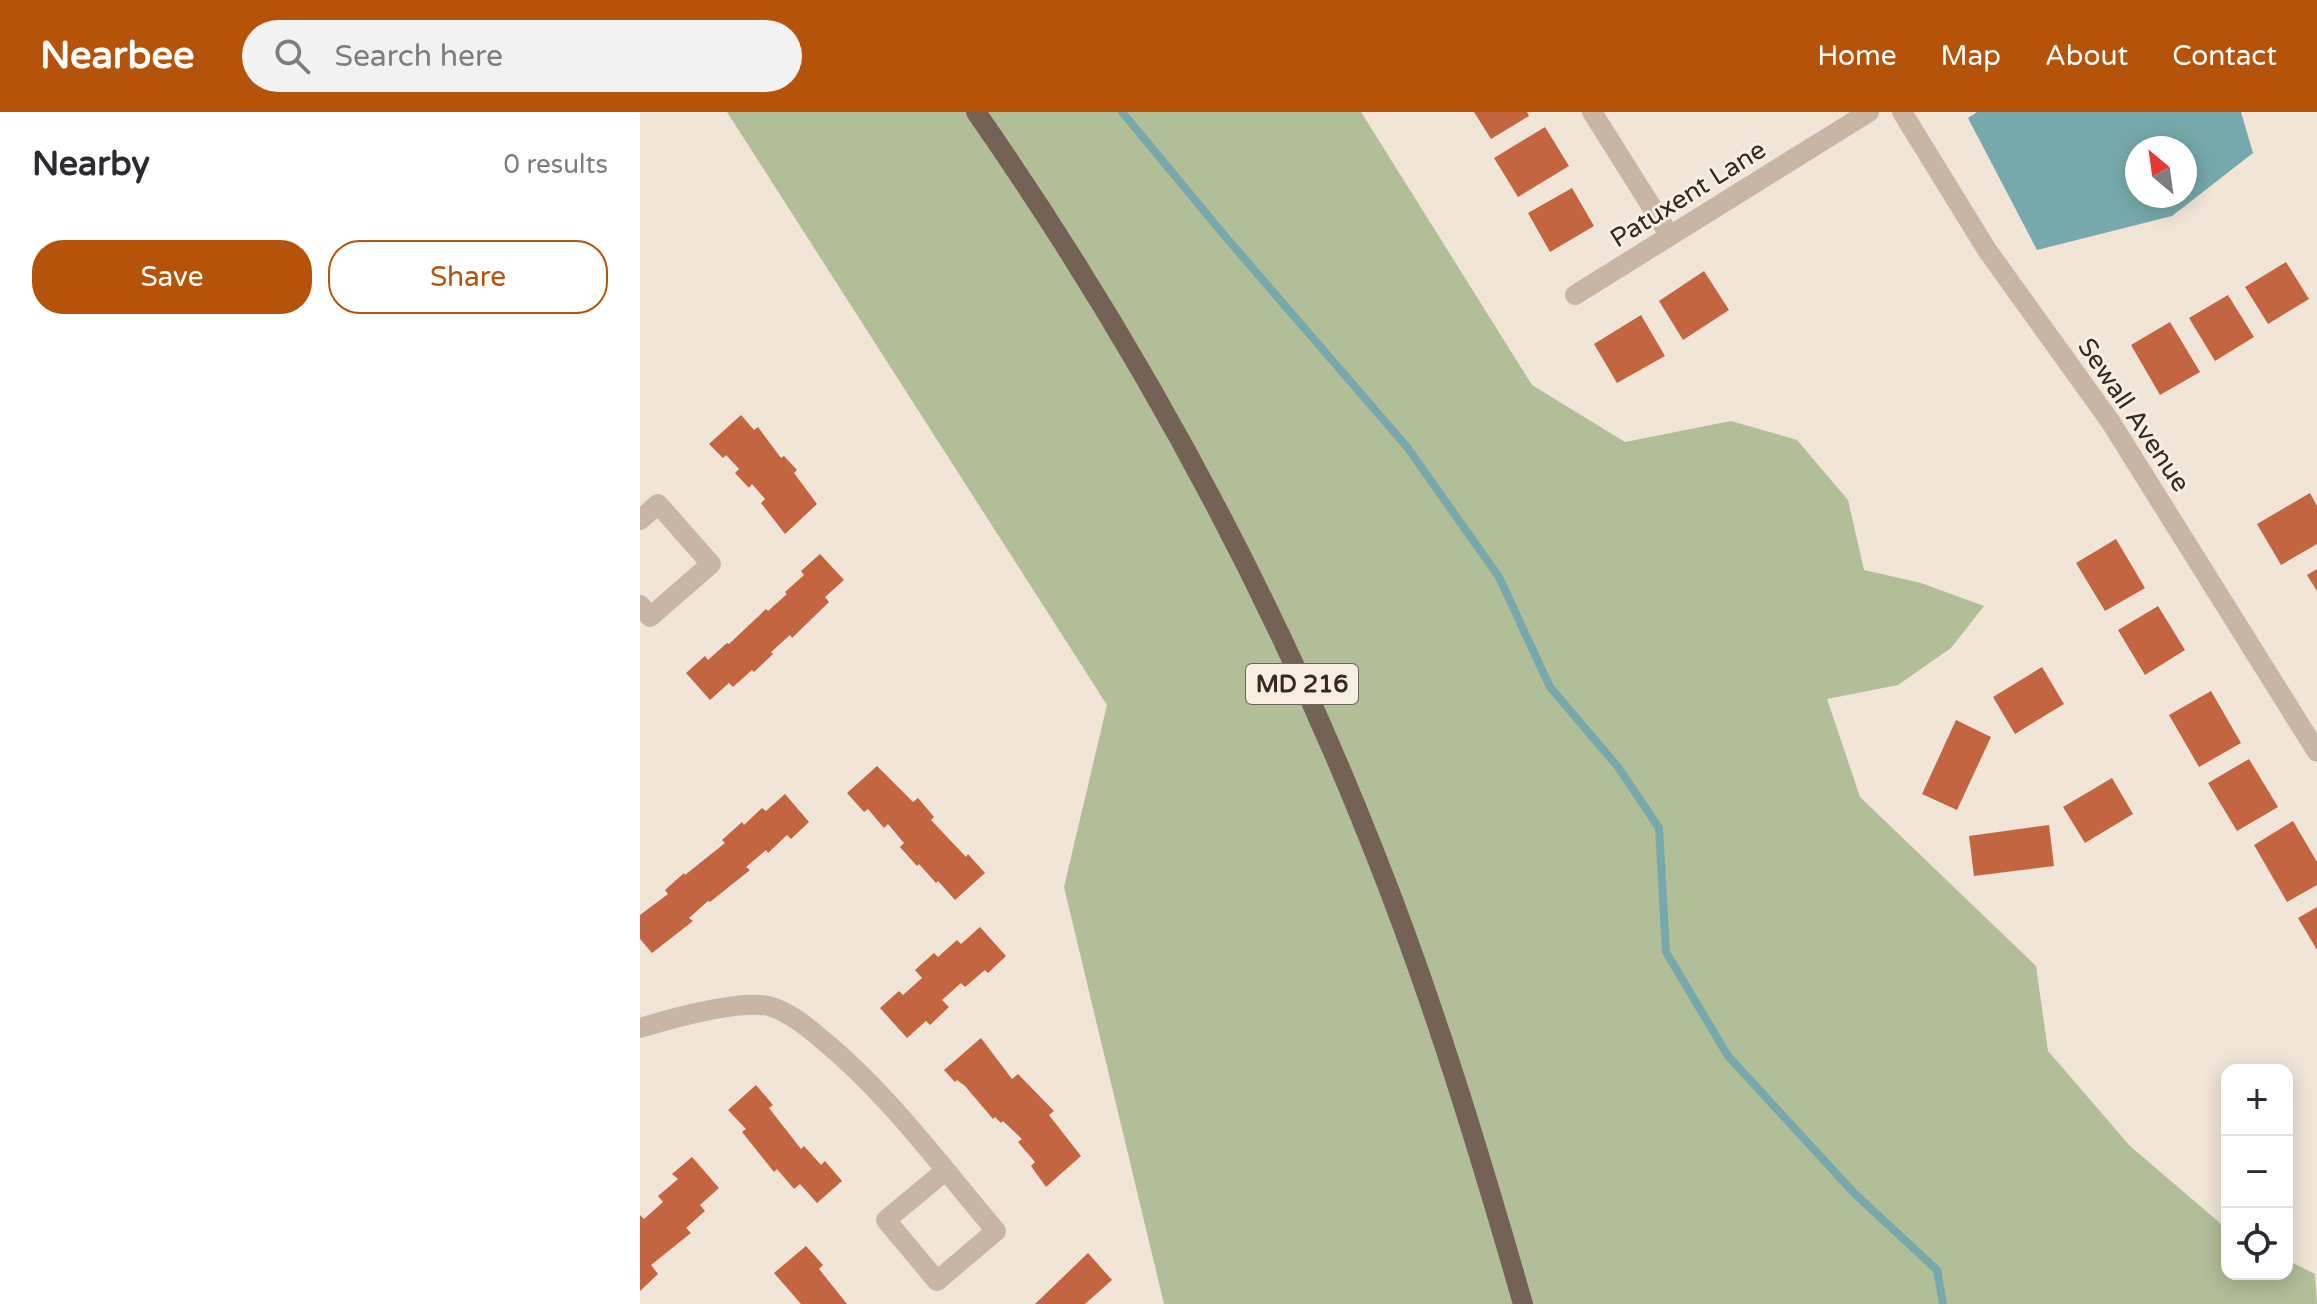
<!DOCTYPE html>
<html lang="en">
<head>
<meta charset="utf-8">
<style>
  :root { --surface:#fff; --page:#f2f2f3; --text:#2b2b33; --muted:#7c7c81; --line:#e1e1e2; --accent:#b45309 }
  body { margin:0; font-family:"Varela Round",sans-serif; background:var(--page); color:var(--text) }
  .controls { position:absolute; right:24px; bottom:24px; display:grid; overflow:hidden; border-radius:16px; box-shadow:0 4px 20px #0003 }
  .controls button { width:72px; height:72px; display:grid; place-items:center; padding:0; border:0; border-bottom:2px solid var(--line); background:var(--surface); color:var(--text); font:40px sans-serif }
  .compass { position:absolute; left:1485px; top:24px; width:72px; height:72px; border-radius:50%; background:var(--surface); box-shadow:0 4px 20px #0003; rotate:331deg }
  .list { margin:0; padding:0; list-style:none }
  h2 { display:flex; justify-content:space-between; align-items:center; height:104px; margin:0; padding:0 32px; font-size:34px }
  h2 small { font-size:26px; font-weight:400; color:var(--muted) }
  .actions { display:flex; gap:16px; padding:24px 32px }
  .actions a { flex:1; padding:18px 0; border:2px solid var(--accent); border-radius:32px; text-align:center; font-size:28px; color:var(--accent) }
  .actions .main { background:var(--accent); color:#fff }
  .icon { flex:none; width:44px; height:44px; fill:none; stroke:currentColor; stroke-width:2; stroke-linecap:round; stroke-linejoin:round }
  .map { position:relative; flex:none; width:1677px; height:1192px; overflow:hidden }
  header { display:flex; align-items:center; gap:48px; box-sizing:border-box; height:112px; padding:0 40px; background:var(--accent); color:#fff }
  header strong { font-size:38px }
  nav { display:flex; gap:44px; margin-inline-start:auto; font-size:28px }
  .search { width:560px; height:72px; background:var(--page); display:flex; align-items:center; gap:20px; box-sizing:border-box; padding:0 28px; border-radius:44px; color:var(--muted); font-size:30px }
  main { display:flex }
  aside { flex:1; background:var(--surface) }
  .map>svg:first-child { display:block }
  .green { fill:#b1be98 }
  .water { fill:#77a9ac; fill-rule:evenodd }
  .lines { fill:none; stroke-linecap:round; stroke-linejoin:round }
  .stream { stroke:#77a9ac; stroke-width:8 }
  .building { fill:#c46542 }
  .street { stroke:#c8b5a4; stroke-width:20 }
  .primary { stroke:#756257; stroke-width:20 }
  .labels { text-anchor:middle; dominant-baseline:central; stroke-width:6; stroke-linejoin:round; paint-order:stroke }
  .shield { fill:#f8efe3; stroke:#6e655e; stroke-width:2 }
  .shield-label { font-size:24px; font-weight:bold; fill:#332a25 }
  .street-label { font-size:26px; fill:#332a25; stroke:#f8efe3 }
</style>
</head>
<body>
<header>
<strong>Nearbee</strong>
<div class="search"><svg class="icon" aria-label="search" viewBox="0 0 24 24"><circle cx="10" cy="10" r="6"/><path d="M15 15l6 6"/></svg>Search here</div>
<nav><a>Home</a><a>Map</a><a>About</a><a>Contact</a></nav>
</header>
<main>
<aside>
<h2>Nearby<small>0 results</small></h2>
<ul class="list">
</ul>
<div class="actions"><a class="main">Save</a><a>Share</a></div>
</aside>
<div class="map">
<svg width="1677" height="1192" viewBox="0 0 1677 1192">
  <rect width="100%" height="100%" fill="#f0e5d7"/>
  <!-- green -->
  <path class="green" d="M87,0h634l171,273 93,57 106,-21 66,19 51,60 16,70 57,13 63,23 -33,42 -53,37 -71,14 33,98 176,169 12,85 82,95 97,83v45h60v-14l28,14 2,30h-1153l-100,-417 43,-182z"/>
  <!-- water -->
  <path class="water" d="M1337,0h264l12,41 -81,63 -135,34 -69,-132zM1497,36h48v48h-48z"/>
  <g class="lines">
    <!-- stream -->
    <path class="stream" d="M482,0l102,123 183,212 92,130 51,110 68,80 41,61 7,124 62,104 127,138 82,76 6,34"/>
  </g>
  <!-- building -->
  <path class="building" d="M834,0h53l2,4 -38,23z
    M905,15l24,39 -51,31 -24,-39z
    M932,76l22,38 -44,26 -22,-39z
    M1646,150l23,37 -41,25 -23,-37z
    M1064,159l25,39 -46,30 -24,-39z
    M1588,183l26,42 -39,24 -26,-43z
    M1001,203l24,41 -48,27 -23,-39z
    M1530,210l30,50 -40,23 -29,-50z
    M101,303l13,15 4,-3 23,31 3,-2 13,14 -3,3 23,31 -32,30 -24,-31 4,-4 -13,-15 -3,4 -14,-15 4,-4 -13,-14 -3,3 -14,-14z
    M1670,381l7,13v38l-36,21 -24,-41z
    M1476,427l29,49 -40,23 -29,-48z
    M180,442l24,26 -19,17 4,5 -37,36 -2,-3 -19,17 2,2 -19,18 -2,-2 -19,17 -4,-4 -19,17 -24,-27 19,-17 3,4 19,-17 2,1 37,-35 2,2 19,-17 -2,-2 19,-17 -3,-4z
    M1677,457v22l-10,-16z
    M1518,494l27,44 -40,25 -27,-45z
    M1402,555l22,37 -49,30 -22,-37z
    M1571,579l30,52 -42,24 -30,-52z
    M1316,608l35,17 -34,73 -35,-16z
    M1609,647l29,48 -41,24 -29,-48z
    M237,654l36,36 5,-4 16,19 -3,3 17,18 18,19 2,-3 17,19 -30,27 -17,-19 -2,2 -17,-19 -2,2 -17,-19 4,-4 -16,-19 -4,4 -16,-19 -4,3 -17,-19z
    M1472,666l21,36 -48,29 -22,-36z
    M145,682l24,28 -18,17 -4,-4 -19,18 -2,-3 -20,17 4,3 -40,32 -2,-1 -19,17 4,3 -41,32 -12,-14v-24l28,-21 -3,-4 19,-17 1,2 40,-32 -3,-3 20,-18 2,3 18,-17 4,3z
    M1653,709l24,41v23l-30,17 -33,-57z
    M1409,713l5,41 -80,10 -5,-40z
    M1677,795v43l-19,-32z
    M340,815l26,29 -18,17 -3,-3 -20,17 -4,-4 -19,17 7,7 -19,18 -4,-4 -19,17 -27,-30 19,-17 4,4 19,-17 -7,-8 19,-17 4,4 19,-17 4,4z
    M341,926l31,41 6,-5 36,37 -5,4 32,41 -35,31 -15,-21 4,-4 -17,-20 4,-3 -19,-18 -2,2 -6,-6 -2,2 -28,-33 -8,-6 -2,2 -11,-12z
    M116,973l17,20 -4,3 32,41 3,-3 17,19 4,-4 17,20 -25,22 -17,-19 -6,5 -17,-20 -3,3 -32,-40 4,-3 -18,-19z
    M52,1045l27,31 -19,17 5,6 -19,17 5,5 -40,32 7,9 -18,17v-76l4,4 19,-17 -5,-6 20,-17 -6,-5z
    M166,1134l17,19 -4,4 28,35h-46l-27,-31z
    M448,1141l24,27 -27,24h-50z"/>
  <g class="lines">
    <!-- street -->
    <path class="street" d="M952,0l78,124
      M1262,0l85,138 123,171 207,331
      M935,183l294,-183
      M0,408l18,-16 53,60 -61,53 -10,-12
      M0,916c30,-9 104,-30 132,-21 18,6 33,18 47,30 68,55 121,128 177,194l-59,50 -51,-61 59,-49"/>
    <!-- primary -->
    <path class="primary" d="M336,0c160,230 295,478 398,739 59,148 105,300 149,453"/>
  </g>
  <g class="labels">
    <!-- shield labels -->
    <rect class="shield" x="606" y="552" width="112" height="40" rx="6"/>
    <g class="shield-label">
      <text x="662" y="572">MD 216</text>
    </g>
    <!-- street labels -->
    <g class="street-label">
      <text transform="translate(1048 82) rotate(-32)">Patuxent Lane</text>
      <text transform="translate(1494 303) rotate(56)">Sewall Avenue</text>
    </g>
  </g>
</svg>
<div class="controls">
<button>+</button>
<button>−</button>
<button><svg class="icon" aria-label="locate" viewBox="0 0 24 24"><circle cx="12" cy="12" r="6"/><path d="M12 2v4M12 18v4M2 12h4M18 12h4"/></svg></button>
</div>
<svg class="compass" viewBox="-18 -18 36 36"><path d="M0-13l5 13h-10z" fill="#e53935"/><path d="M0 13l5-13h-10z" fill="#7c7c81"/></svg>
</div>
</main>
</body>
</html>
